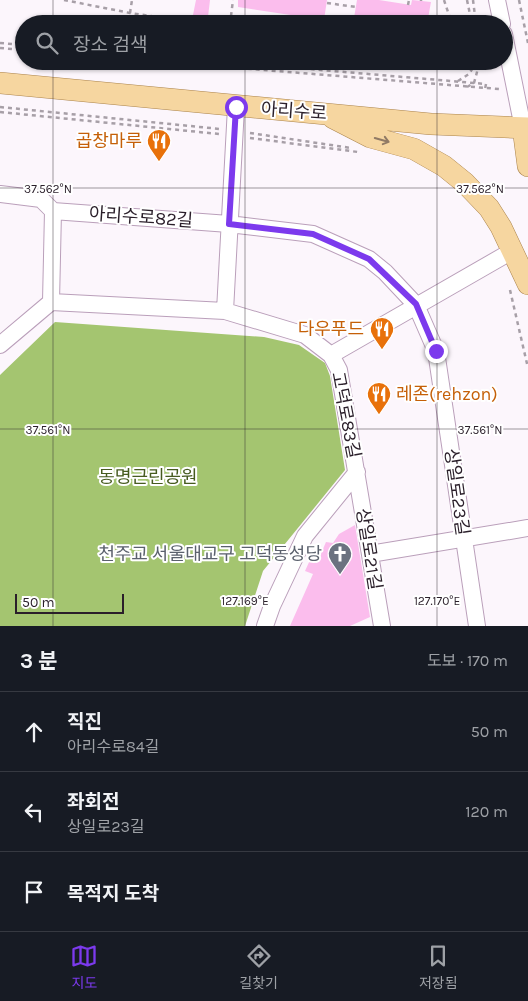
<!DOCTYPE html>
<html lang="ko">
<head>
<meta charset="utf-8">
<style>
  :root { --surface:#171b24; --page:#242831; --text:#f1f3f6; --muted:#9ea1a6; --line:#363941; --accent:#7c3aed }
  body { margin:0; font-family:Karla,"Noto Sans KR",sans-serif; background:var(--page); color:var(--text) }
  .scale { position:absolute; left:15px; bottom:12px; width:109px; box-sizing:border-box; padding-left:5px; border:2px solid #2a1f2a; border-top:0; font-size:14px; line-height:18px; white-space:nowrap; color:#2a1f2a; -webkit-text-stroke:4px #fff; paint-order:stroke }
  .stop { position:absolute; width:15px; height:15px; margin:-11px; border:4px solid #7c3aed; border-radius:50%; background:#fff }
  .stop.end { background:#7c3aed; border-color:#fff; box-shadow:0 1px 5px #0008 }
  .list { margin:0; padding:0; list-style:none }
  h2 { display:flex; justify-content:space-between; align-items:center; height:65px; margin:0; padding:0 20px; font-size:21px }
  h2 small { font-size:16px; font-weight:400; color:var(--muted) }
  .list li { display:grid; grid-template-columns:32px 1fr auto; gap:15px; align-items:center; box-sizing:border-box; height:80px; padding:0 20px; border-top:1px solid var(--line) }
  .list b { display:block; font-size:19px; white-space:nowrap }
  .list p { margin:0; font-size:16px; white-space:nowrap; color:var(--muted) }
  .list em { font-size:16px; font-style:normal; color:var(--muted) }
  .icon { flex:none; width:28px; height:28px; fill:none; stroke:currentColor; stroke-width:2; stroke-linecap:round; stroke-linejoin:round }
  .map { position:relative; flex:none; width:528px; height:626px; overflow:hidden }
  .search { position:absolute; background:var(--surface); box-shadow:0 1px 4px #0004; left:15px; right:15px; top:15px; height:55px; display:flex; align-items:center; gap:12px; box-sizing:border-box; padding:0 18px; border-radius:28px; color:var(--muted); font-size:19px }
  .sheet { height:305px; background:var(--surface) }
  nav { display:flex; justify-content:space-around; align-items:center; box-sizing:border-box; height:70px; border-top:1px solid var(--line); background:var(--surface); font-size:14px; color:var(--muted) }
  nav a { display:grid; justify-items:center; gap:2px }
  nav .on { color:var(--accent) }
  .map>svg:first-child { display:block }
  .forest { fill:#a4c570 }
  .building { fill:#fbbded }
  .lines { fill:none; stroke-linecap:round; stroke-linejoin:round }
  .minor-casing { stroke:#ba9fba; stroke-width:18 }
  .major-casing { stroke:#ab844d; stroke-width:22 }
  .path { stroke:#a79fa7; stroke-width:2.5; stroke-dasharray:4 4; stroke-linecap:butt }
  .minor { stroke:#fff; stroke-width:16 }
  .major { stroke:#f6d6a0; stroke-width:21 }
  .oneway { stroke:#907a65 }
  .route { stroke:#7c3aed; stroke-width:6 }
  .ticks { fill:none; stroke:#2a1f2a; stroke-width:1; stroke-opacity:0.45 }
  .labels { text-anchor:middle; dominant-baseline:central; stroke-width:4; stroke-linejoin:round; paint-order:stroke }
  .street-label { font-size:18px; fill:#2a1f2a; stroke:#fff }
  .food-label { font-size:18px; fill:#c56008; stroke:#fff; text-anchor:end }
  .park-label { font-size:18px; fill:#465b1f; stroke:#fff }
  .worship-label { font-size:18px; fill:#5b616d; stroke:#fff; text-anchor:end }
  .ticks-label { font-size:12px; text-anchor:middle; fill:#2a1f2a; stroke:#fff; stroke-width:4; stroke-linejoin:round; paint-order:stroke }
</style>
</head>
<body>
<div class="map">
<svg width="528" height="626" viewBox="0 0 528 626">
  <rect width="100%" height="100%" fill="#fcf6fc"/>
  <!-- forest -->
  <path class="forest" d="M55,322l209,15 35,8 26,18 5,13 15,94 -82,101 -18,55h-245v-251z"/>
  <!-- building -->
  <path class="building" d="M196,0h14l-2,17 -15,-2z
    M238,0h89l-3,20 -86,-13z
    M357,0h22l32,5 1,-5 19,2 -4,22h-74z
    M355,525l15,92 -20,9h-60l23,-52 -8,-3 5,-11 7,3 9,-21 7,1 6,-9z"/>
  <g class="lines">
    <!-- minor casing -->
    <g class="minor-casing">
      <path id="minor" d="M497,0l5,24
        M504,34l19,94
        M0,194l41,5 12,12 176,13 84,10 56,25 16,13 31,33 20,46 41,275
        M51,302l2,-91
        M225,311l11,-204
        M0,345l51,-43 174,9 80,24 26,20 8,15 43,256
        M331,355l181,-104
        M370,554l158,-26
        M265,626l7,-20 33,-70 52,-64"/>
    </g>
    <!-- major casing -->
    <g class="major-casing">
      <path id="major" d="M0,83l431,41 97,4
        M333,118l37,19 44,12 30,17 21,17 24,25 12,19 27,57
        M523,128l5,38"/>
    </g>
    <!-- path -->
    <path class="path" d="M64,0l66,13 76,11
      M444,0l8,24
      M467,0l5,24
      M473,0l3,24
      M519,0l9,43
      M421,1v-1
      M327,3l29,4
      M408,5l1,-5
      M130,13l2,-13
      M230,24l3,-24
      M0,43l24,2
      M0,48l24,2
      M152,61l347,28
      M215,61l271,23 -1,5
      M458,81l11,-7 8,-13
      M467,87l7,-4 6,-22
      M0,107l220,22
      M0,112l219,22
      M250,133l101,15
      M250,138l108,14
      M510,290l18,78"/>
    <!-- minor -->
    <use href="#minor" class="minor"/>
    <!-- major -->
    <use href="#major" class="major"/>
  </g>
  <!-- one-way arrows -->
  <defs><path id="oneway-shaft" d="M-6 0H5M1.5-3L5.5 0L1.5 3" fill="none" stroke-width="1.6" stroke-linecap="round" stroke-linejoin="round" transform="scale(1.25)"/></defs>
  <use class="oneway" href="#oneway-shaft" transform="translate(382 140) rotate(16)"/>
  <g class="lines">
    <!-- route -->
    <path class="route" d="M236,107l-7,117 84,10 56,25 47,45 20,47"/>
  </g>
  <!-- ticks -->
  <path class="ticks" d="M53,0v24M245,0v24M437,0v24M53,61v565M245,61v565M437,61v565M0,188h528M0,429h528"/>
  <!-- icons -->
  <defs>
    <g id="restaurant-pin" transform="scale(1.25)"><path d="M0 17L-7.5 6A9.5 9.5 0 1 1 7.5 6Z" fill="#e8710a" stroke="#fff"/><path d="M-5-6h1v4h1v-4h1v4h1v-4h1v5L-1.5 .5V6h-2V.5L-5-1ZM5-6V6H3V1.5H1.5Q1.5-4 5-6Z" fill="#fff"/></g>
    <g id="church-pin" transform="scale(1.25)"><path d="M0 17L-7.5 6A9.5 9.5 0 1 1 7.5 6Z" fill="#6b7280" stroke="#fff"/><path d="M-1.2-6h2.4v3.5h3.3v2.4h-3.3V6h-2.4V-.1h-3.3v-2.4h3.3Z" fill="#fff"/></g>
  </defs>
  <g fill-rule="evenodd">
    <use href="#restaurant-pin" x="159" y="141"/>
    <use href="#restaurant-pin" x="382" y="329"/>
    <use href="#restaurant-pin" x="379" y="394"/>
    <use href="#church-pin" x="340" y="554"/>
  </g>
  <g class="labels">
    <!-- street labels -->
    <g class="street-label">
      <text transform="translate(294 111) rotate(4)">아리수로</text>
      <text transform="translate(141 217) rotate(4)">아리수로82길</text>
      <text transform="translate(346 415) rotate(79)">고덕로83길</text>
      <text transform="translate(457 492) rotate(82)">상일로23길</text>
      <text transform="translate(369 549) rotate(81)">상일로21길</text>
    </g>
    <!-- food labels -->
    <g class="food-label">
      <text x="142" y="141">곱창마루</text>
      <text x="364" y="329">다우푸드</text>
      <text x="396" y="394" text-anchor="start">레존(rehzon)</text>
    </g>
    <!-- park labels -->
    <g class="park-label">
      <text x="148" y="477">동명근린공원</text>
    </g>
    <!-- worship labels -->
    <g class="worship-label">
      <text x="322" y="554">천주교 서울대교구 고덕동성당</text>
    </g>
  </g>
  <g class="ticks-label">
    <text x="48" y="193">37.562°N</text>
    <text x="480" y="193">37.562°N</text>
    <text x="48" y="434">37.561°N</text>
    <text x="480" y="434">37.561°N</text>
    <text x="245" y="605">127.169°E</text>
    <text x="437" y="605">127.170°E</text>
  </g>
</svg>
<div class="scale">50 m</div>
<div class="stop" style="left:236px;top:107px"></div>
<div class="stop end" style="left:436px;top:351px"></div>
<div class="search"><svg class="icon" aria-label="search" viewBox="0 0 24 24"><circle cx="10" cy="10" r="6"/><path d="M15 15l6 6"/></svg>장소 검색</div>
</div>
<section class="sheet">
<h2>3 분<small>도보 · 170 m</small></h2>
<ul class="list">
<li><svg class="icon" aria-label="ahead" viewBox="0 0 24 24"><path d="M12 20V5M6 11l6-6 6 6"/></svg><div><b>직진</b><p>아리수로84길</p></div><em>50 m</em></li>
<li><svg class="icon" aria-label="left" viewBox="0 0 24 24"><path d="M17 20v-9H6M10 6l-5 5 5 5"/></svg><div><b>좌회전</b><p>상일로23길</p></div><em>120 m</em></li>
<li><svg class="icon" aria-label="arrive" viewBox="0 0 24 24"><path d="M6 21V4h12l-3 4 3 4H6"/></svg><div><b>목적지 도착</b></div></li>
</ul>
</section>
<nav>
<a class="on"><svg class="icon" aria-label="map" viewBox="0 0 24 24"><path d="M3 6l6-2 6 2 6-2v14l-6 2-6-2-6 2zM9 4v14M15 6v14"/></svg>지도</a>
<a><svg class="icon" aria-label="directions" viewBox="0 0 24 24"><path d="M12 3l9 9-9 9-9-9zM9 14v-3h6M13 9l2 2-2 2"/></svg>길찾기</a>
<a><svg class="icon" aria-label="saved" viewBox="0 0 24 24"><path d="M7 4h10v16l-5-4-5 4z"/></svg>저장됨</a>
</nav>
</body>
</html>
